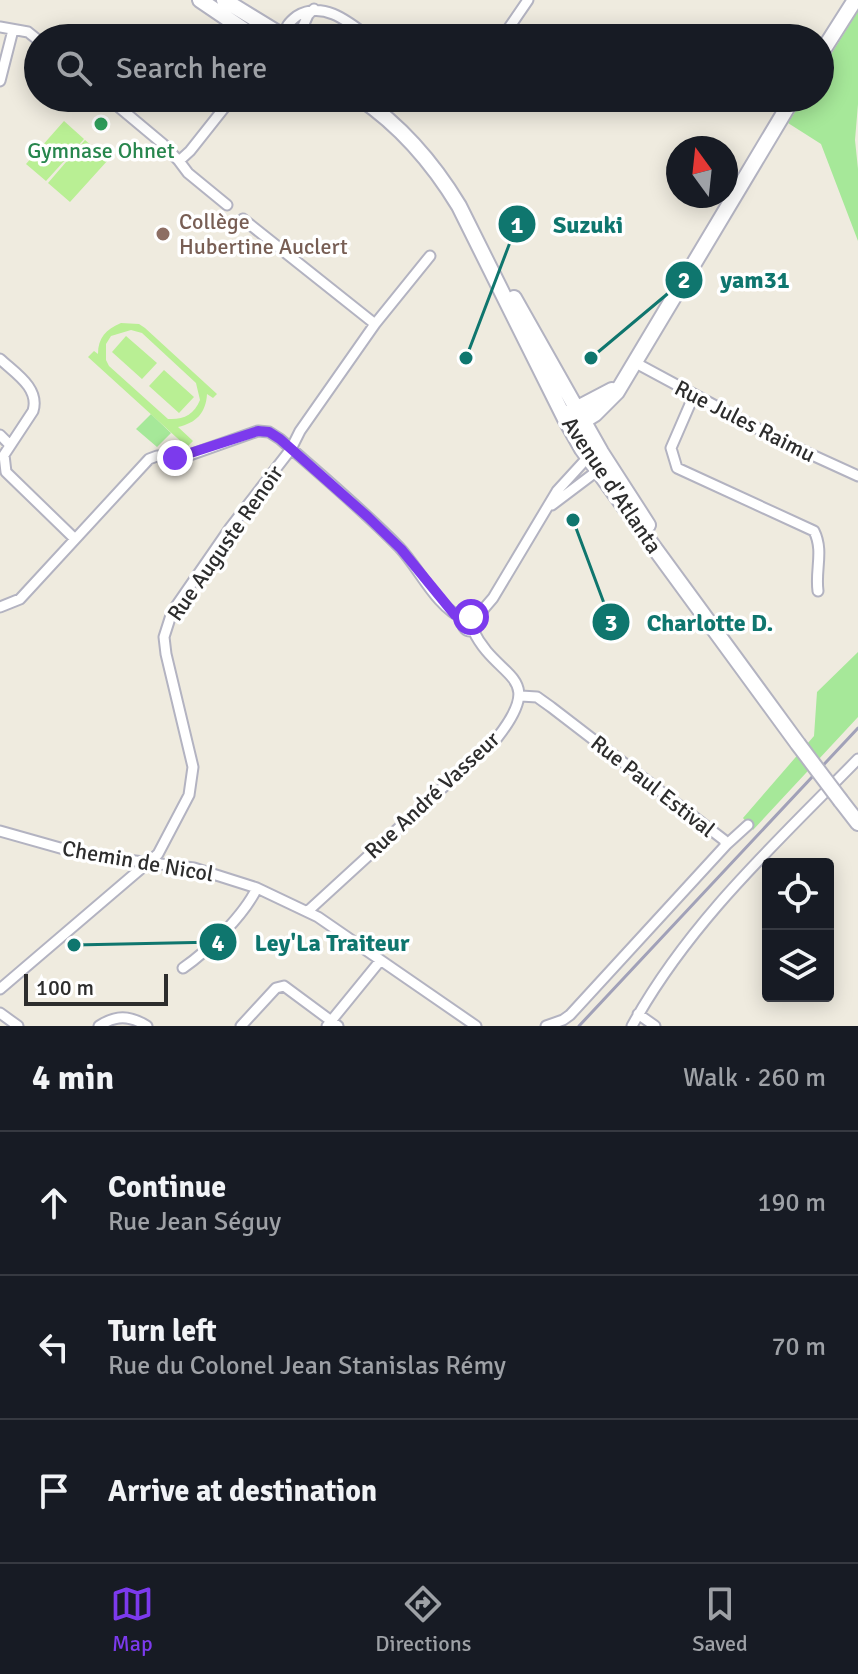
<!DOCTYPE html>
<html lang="en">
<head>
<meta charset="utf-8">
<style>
  :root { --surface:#171b24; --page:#242831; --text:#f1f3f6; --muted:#9ea1a6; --line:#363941; --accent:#7c3aed }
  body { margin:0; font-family:Signika,sans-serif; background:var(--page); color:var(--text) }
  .controls { position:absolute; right:24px; bottom:24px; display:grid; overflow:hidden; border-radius:8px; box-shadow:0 4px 20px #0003 }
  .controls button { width:72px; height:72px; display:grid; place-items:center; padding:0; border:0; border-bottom:2px solid var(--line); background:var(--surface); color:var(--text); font:40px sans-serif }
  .compass { position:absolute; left:666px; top:136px; width:72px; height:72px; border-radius:50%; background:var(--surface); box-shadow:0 4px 20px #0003; rotate:345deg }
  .scale { position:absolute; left:24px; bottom:20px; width:144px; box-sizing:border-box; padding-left:8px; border:4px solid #2d2d2d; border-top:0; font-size:22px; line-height:28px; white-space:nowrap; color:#2d2d2d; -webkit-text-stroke:6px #fff; paint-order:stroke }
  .stop { position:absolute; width:24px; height:24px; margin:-18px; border:6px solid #7c3aed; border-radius:50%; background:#fff }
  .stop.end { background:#7c3aed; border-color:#fff; box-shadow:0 2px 8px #0008 }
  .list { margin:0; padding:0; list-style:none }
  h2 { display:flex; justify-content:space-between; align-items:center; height:104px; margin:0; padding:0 32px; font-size:34px }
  h2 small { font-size:26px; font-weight:400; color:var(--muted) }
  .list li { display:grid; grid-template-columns:52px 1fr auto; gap:24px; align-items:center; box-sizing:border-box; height:144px; padding:0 32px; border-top:2px solid var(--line) }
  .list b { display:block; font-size:30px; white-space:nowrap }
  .list p { margin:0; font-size:26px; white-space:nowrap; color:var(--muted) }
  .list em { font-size:26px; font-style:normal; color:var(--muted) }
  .icon { flex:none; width:44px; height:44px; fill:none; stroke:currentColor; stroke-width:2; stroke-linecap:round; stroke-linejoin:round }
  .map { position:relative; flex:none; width:858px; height:1026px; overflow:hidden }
  .search { position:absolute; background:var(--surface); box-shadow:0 4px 20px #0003; left:24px; right:24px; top:24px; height:88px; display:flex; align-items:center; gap:20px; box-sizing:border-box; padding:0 28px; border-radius:44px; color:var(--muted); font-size:30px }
  .sheet { height:536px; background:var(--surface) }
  nav { display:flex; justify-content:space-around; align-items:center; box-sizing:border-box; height:112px; border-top:2px solid var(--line); background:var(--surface); font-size:22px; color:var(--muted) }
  nav a { display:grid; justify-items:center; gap:4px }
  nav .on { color:var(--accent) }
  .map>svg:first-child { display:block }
  .green { fill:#a6e899 }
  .pitch { fill:#b9ef94; fill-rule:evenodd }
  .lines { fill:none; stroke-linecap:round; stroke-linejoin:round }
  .street-casing { stroke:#b3b3c1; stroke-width:13 }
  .secondary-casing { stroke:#b3b3c1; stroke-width:18 }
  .street { stroke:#fff; stroke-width:9 }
  .secondary { stroke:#fff; stroke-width:14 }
  .rail { stroke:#a1a1b8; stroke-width:3 }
  .secondary-bridge-casing { stroke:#b3b3c1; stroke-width:18; stroke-linecap:butt }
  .secondary-bridge { stroke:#fff; stroke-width:14 }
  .route { stroke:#7c3aed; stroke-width:10 }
  .leisure-dot { fill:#2e9e5b; stroke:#fff; stroke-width:3 }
  .education-dot { fill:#8d6e63; stroke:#fff; stroke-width:3 }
  .labels { text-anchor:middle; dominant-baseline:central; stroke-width:7; stroke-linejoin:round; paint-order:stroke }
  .leisure-label { font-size:22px; fill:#27864d; stroke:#fff }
  .education-label { font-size:22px; fill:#785e54; stroke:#fff; text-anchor:start }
  .street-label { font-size:22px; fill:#2d2d2d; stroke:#fff }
  .leader { fill:none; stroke:#0f766e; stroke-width:3 }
  .callout-dot { fill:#0f766e; stroke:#fff; stroke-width:3 }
  .mark-label { font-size:24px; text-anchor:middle; font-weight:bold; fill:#fff }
  .callout-label { font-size:24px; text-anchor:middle; font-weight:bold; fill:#0f766e; stroke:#fff; stroke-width:7; stroke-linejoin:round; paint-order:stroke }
</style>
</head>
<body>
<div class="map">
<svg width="858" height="1026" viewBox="0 0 858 1026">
  <rect width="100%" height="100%" fill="#efebdf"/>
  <!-- green -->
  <path class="green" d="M858,11v93l-3,36 3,29v72l-37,-97 -33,-21 9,-14 12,-3 2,-7 -2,-1h11v-26z
    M151,414l20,19 -14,14 -21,-18z
    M858,652v65l-105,113 -10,-12 71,-82 3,-44z"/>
  <!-- pitch -->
  <path class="pitch" d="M64,121l20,18 -38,42 -20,-17z
    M85,140l23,20 -38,42 -22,-19z
    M121,323l18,1 6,4 72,66 -4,4 -6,-4c-1,19 -11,29 -29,33l15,14 -6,6 -99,-90 6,-6 4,3c0,-16 8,-25 23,-31zM131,330l11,3 54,50 4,17c-6,15 -17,20 -32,19l-59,-53 -3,-6v-16l5,-8z
    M126,336l31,27 -15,16 -30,-27z
    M164,370l30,27 -15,16 -30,-27z"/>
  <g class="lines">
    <!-- street casing -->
    <g class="street-casing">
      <path id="street" d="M0,27l28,5 10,8
        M284,37c2,-11 4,-14 13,-21 26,-16 52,6 73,22
        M284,38l16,-5 8,-18 6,-6
        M502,38l26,-38
        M0,81l13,-51
        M108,98l55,46 16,17 11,-10 42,-53
        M449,98h1
        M179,161l9,12 39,32
        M243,219l132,105
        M0,359c15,14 40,29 33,52l-29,44 2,17 69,67
        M634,362l143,77 81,37
        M694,395l-23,53 6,20 137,63c10,20 1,39 4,60
        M0,435l10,10
        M552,505l49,-37
        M0,607l20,-8 129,-140 8,-3 27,1 74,-26 11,1 11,7c40,35 81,69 119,108 21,22 36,59 65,72
        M463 624a7 7 0 1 1 14 0a7 7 0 1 1-14 0Z
        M475,619l18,-21 64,-107 32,-35
        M521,696l16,1 14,10 173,133 2,5 -156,170 -7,5 -17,6
        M0,831l85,24 109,13 63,20 61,29 158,109
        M726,845l22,-20
        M308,911l189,-173c51,-65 0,-57 -24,-108
        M183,968c25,-17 61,-53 74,-80
        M0,989l158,-135 31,-59 4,-28 -27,-113 -2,-17 8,-25 58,-84 61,-79 9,-18 75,-107 55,-68
        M0,1013l18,13
        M638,1014l17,12
        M99,1026c17,-11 30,-11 48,0
        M241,1026l35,-38 8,-2 54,40
        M327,1026l53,-65
        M632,1026c57,-104 144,-183 226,-267"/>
    </g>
    <!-- secondary casing -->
    <g class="secondary-casing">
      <path id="secondary" d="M200,0l56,38
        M224,0l62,38
        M820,55l35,-55
        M360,98c41,28 73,65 99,108l105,211 18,32 216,295
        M514,298l87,154 47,73
        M570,412l42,-22
        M577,425l18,-11 22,-22 176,-294
        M841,801l17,22"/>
    </g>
    <!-- street -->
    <use href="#street" class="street"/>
    <!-- secondary -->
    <use href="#secondary" class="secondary"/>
    <!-- rail -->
    <path class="rail" d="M579,1026l279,-298"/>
    <!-- secondary-bridge casing -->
    <g class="secondary-bridge-casing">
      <path id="secondary-bridge" d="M798,744l43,57"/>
    </g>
    <!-- secondary-bridge -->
    <use href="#secondary-bridge" class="secondary-bridge"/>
  </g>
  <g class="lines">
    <!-- route -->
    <path class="route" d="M175,458l83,-27 11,1 11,7 88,78 33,32 54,66 9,4 7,-2"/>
  </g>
  <!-- markers -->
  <circle class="leisure-dot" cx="101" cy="124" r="8"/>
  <circle class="education-dot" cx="163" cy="234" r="8"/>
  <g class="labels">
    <!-- leisure labels -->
    <g class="leisure-label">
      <text x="101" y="150">Gymnase Ohnet</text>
    </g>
    <!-- education labels -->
    <g class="education-label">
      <text x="179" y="221">Collège<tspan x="179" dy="25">Hubertine Auclert</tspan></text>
    </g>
    <!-- street labels -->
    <g class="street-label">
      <text transform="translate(745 421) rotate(27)">Rue Jules Raimu</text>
      <text transform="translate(612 485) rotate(56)">Avenue d'Atlanta</text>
      <text transform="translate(225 543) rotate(-55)">Rue Auguste Renoir</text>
      <text transform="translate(653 786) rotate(38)">Rue Paul Estival</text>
      <text transform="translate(432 795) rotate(-43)">Rue André Vasseur</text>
      <text transform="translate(138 861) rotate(10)">Chemin de Nicol</text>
    </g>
  </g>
  <!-- callouts -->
  <path class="leader" d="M466 358L517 224M591 358L684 280M573 520L611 622M74 945L218 942"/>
  <g class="callout-dot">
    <circle cx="466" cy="358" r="8"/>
    <circle cx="591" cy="358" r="8"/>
    <circle cx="573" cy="520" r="8"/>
    <circle cx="74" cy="945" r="8"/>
    <circle cx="517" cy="224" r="20"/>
    <circle cx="684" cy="280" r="20"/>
    <circle cx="611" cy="622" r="20"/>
    <circle cx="218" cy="942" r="20"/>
  </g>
  <g class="mark-label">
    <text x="517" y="233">1</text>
    <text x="684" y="288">2</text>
    <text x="611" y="631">3</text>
    <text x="218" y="951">4</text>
  </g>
  <g class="callout-label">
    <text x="588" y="233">Suzuki</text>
    <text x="755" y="288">yam31</text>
    <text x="710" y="631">Charlotte D.</text>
    <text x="332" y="951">Ley'La Traiteur</text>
  </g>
</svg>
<div class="controls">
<button><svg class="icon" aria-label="locate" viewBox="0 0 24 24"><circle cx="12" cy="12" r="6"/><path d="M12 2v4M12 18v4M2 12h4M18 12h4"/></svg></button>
<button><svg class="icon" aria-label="layers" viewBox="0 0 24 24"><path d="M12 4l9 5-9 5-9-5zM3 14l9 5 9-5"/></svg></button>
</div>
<svg class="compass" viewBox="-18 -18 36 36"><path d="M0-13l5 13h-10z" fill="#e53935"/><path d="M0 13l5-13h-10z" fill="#9ea1a6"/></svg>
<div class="scale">100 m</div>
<div class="stop" style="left:471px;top:617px"></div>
<div class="stop end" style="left:175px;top:458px"></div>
<div class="search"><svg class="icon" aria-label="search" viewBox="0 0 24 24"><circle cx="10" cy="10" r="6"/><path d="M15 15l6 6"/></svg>Search here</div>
</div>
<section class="sheet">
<h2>4 min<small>Walk · 260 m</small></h2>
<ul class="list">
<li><svg class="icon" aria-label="ahead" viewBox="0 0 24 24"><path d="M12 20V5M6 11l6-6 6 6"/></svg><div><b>Continue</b><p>Rue Jean Séguy</p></div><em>190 m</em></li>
<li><svg class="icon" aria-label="left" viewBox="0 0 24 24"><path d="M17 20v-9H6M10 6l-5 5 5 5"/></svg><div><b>Turn left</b><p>Rue du Colonel Jean Stanislas Rémy</p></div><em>70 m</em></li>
<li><svg class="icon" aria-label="arrive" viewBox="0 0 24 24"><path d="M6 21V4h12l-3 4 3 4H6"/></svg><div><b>Arrive at destination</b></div></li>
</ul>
</section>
<nav>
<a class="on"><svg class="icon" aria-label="map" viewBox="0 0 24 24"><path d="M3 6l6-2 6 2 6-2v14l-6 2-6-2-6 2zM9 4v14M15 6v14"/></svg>Map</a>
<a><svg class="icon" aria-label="directions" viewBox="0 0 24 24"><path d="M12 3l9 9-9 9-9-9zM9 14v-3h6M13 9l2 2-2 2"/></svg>Directions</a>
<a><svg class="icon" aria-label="saved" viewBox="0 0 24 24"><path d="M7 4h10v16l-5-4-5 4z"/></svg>Saved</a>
</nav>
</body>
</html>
